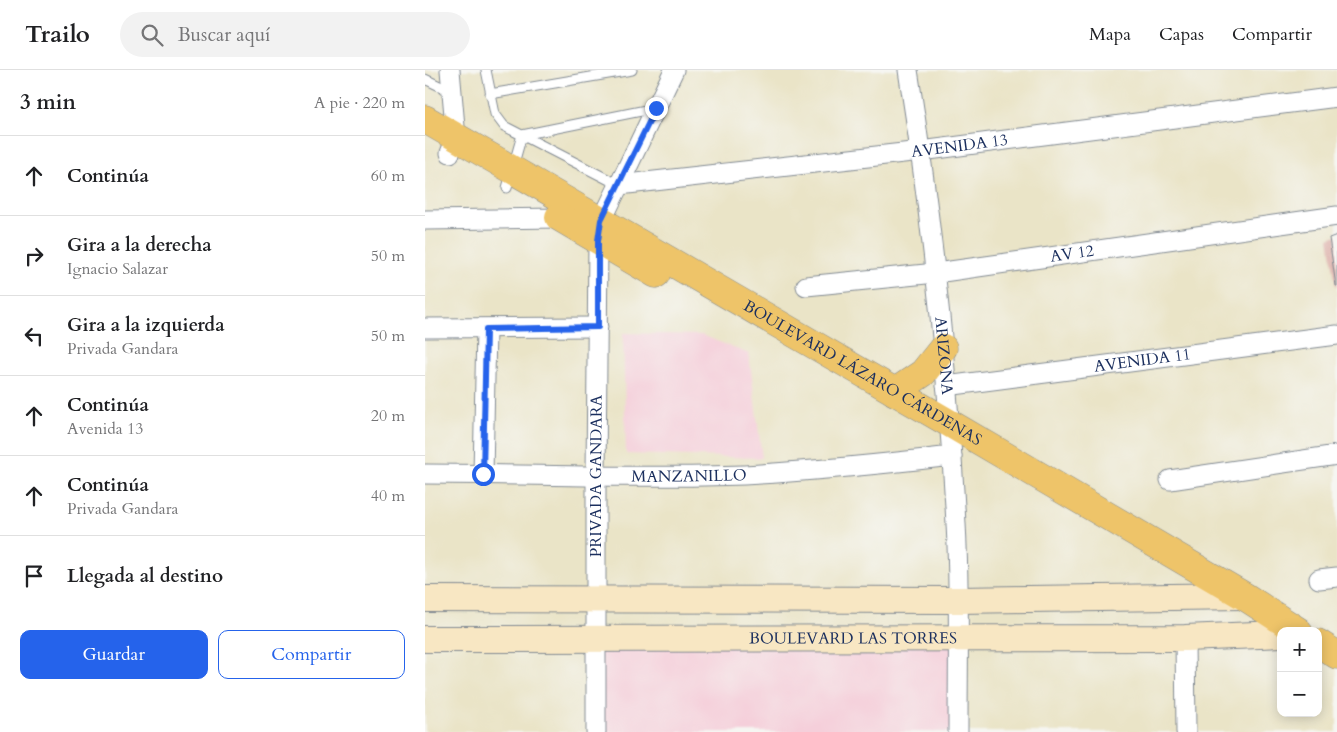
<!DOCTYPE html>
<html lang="es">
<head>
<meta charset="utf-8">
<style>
  :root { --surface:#fff; --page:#f2f2f2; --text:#202124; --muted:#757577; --line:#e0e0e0; --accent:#2563eb }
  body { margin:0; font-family:Cardo,serif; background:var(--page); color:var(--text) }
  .controls { position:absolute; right:15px; bottom:15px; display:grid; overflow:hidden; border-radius:10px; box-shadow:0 2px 12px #0003 }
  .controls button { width:45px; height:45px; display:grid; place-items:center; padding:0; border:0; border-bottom:1px solid var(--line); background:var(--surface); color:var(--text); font:25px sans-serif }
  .stop { position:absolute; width:15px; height:15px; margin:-11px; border:4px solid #2563eb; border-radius:50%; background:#fff }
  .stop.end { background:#2563eb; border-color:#fff; box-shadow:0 1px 5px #0008 }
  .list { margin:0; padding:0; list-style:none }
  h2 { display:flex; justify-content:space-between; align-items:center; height:65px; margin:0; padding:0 20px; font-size:21px }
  h2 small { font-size:16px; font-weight:400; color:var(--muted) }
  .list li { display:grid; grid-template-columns:32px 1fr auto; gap:15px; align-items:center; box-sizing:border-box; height:80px; padding:0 20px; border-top:1px solid var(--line) }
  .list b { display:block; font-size:19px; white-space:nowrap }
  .list p { margin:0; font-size:16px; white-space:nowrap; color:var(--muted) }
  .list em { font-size:16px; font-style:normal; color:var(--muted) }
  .actions { display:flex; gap:10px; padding:15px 20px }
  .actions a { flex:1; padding:11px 0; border:1px solid var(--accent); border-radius:10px; text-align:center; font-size:18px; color:var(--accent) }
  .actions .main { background:var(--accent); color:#fff }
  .icon { flex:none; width:28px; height:28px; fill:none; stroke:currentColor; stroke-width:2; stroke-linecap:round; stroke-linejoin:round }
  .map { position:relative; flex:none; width:912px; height:662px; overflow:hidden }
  header { display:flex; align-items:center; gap:30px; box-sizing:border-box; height:70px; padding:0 25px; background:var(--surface); border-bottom:1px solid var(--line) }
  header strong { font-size:24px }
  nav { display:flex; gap:28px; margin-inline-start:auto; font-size:18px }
  .search { width:350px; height:45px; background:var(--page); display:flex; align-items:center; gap:12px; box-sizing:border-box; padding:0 18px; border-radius:28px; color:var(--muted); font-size:19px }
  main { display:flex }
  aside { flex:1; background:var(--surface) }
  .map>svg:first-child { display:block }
  .built { fill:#f5cfda }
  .building { fill:#daa7a1 }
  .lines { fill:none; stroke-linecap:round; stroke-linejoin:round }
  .lane-casing { stroke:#828a92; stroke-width:11 }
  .street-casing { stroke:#828a92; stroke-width:21 }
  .secondary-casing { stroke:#828a92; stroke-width:28 }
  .primary-casing { stroke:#828a92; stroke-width:29 }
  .lane { stroke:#fff; stroke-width:9 }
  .street { stroke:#fff; stroke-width:19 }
  .secondary { stroke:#f8e7c3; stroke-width:26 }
  .primary { stroke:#eec469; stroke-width:28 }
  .route { stroke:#2563eb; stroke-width:6 }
  .labels { text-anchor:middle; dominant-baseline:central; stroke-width:4; stroke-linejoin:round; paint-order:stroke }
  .street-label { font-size:16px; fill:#1b2f5e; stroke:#f6f6f2 }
</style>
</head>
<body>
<header>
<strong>Trailo</strong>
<div class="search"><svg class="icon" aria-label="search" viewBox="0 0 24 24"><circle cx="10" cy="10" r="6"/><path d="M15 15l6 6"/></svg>Buscar aquí</div>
<nav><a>Mapa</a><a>Capas</a><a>Compartir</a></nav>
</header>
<main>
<aside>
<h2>3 min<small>A pie · 220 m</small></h2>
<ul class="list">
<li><svg class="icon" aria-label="ahead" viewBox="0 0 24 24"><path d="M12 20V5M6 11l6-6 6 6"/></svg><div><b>Continúa</b></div><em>60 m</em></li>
<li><svg class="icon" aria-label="right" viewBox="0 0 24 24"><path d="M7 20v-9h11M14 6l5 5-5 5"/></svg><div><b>Gira a la derecha</b><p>Ignacio Salazar</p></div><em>50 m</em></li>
<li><svg class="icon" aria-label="left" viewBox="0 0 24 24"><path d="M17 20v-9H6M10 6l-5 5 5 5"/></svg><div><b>Gira a la izquierda</b><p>Privada Gandara</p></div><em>50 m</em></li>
<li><svg class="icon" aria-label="ahead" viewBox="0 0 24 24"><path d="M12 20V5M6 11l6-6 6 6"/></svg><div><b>Continúa</b><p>Avenida 13</p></div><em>20 m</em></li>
<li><svg class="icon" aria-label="ahead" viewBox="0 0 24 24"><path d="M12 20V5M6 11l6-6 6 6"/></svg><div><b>Continúa</b><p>Privada Gandara</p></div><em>40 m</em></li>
<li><svg class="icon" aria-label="arrive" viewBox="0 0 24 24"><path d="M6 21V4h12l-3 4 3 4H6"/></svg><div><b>Llegada al destino</b></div></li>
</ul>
<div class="actions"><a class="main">Guardar</a><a>Compartir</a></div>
</aside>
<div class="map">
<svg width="912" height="662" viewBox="0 0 912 662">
  <rect width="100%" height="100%" fill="#f6f6f2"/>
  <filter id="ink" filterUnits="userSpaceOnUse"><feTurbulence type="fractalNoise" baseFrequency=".02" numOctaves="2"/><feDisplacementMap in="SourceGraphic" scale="10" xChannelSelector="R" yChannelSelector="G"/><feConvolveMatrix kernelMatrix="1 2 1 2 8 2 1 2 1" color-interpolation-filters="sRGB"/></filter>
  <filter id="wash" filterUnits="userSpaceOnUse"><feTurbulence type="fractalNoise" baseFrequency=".0096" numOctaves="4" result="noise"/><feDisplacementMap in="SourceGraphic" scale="20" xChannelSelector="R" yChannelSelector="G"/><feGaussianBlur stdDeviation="1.12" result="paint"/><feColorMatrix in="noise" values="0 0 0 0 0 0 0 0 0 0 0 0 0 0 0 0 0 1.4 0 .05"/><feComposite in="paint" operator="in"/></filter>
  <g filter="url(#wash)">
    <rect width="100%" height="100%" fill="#eae4c7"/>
    <!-- built -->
    <path class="built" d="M198,263l79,2 47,19 13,104 -136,-4z
      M534,567l-1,95h-361l-1,-92z"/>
    <g id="blocks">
      <!-- building -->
      <path class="building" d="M912,165v51h-1l-7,-48z"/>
    </g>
  </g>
  <g filter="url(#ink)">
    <use href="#blocks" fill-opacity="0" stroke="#828a92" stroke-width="1"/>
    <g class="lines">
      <!-- lane casing -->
      <g class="lane-casing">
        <path id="lane" d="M61,0l9,44 9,12 115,59
          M0,9l27,13
          M65,24l142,-24
          M82,118l15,-53 134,-27"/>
      </g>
      <!-- street casing -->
      <g class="street-casing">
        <g id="street">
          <path id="s1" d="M483,0c24,151 40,302 48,454 4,69 2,139 2,208"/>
          <path d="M25,83l6,-15 -6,-68"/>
          <path d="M194,115l55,-115"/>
          <path d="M0,150l135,-2 5,-10"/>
          <path id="s2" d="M381,216l130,-13 401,-57"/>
          <path d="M0,258l173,-1"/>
          <path id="s3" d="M521,316l391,-51"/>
          <path id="s4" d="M0,404c106,0 213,5 319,1 70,-4 139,-11 208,-19"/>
          <path d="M58,404l3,-145"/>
          <path d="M745,410l167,-25"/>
          <path d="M894,509l18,-2"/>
          <path d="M760,568l1,94"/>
          <path id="s5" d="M171,662v-256l2,-235 4,-21 17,-35 302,-34 416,-54"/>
        </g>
      </g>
      <!-- secondary casing -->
      <g class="secondary-casing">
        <g id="secondary">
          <path d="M0,529l533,1 286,-4"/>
          <path id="s6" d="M0,569l760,-1 96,-4"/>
        </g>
      </g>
      <!-- primary casing -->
      <g class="primary-casing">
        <g id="primary">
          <path id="s7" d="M0,49l524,304 295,173 54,35"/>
          <path d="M134,147l97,57"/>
          <path d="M470,322l28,-19 20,-25"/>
          <path d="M893,573l19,12"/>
        </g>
      </g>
      <!-- lane -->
      <use href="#lane" class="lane"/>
      <!-- street -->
      <use href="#street" class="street"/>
      <!-- secondary -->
      <use href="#secondary" class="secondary"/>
      <!-- primary -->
      <use href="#primary" class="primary"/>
    </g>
  </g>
  <g class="lines" filter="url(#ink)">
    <!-- route -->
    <path class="route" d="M58,404l3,-145 112,-2v-86l3,-21 55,-112"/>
  </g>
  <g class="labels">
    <!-- street labels -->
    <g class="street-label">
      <text stroke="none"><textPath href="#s5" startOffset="894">AVENIDA 13</textPath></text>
      <text stroke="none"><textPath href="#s2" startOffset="268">AV 12</textPath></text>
      <text stroke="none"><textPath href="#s1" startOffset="288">ARIZONA</textPath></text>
      <text stroke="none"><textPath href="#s3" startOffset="198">AVENIDA 11</textPath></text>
      <text stroke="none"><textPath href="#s7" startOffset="506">BOULEVARD LÁZARO CÁRDENAS</textPath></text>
      <text stroke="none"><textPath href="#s4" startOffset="264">MANZANILLO</textPath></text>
      <text stroke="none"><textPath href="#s5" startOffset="256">PRIVADA GANDARA</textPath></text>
      <text stroke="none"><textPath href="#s6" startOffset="428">BOULEVARD LAS TORRES</textPath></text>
    </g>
  </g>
</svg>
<div class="controls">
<button>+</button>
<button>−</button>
</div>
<div class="stop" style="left:58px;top:404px"></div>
<div class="stop end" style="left:231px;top:38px"></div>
</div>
</main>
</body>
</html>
